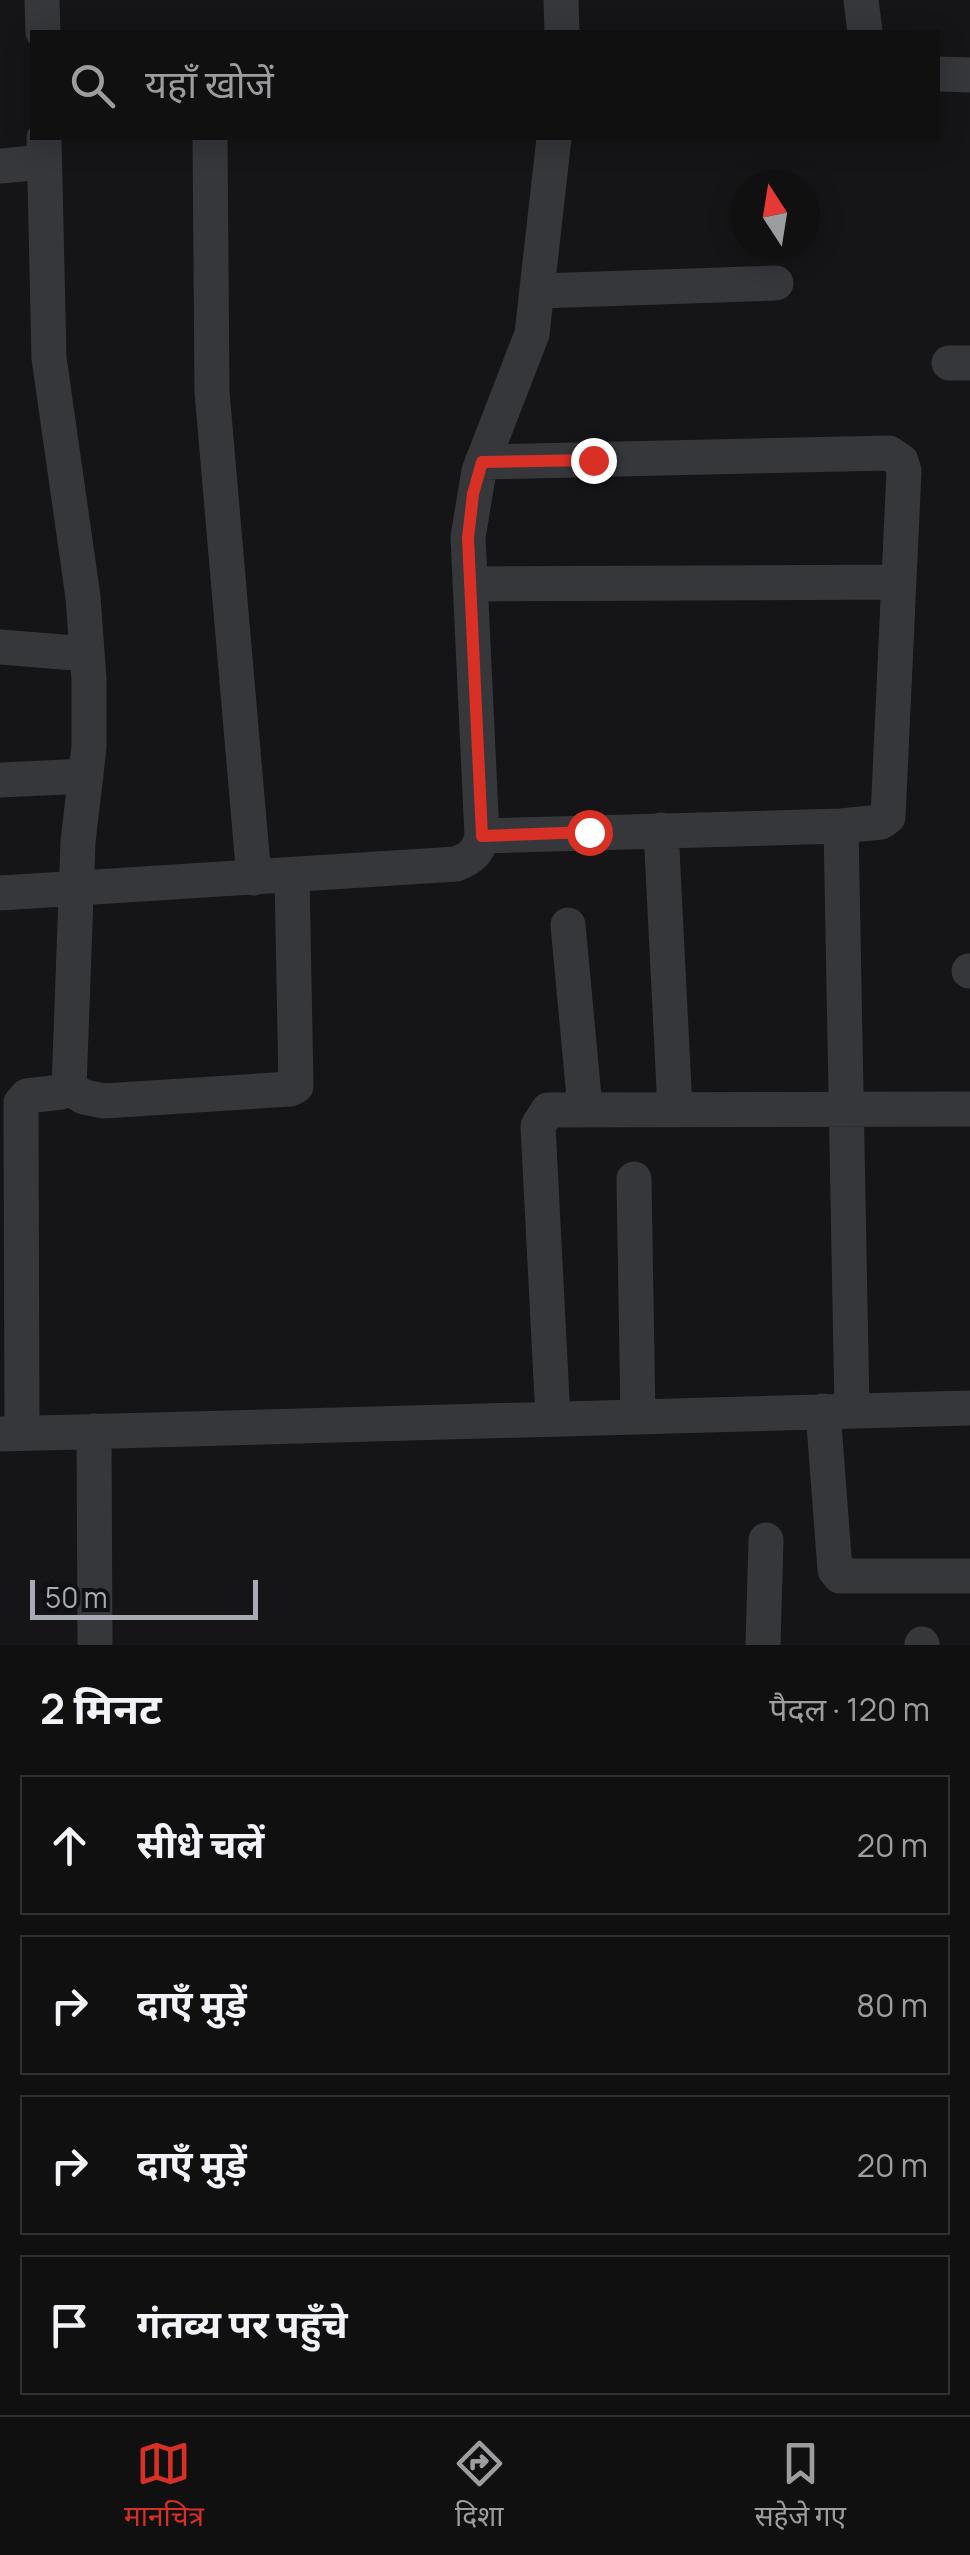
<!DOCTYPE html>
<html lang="hi">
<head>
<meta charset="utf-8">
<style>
  :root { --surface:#101011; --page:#19191a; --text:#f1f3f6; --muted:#9c9d9f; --line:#303031; --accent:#d93025 }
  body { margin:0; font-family:Manrope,"Noto Sans Devanagari",sans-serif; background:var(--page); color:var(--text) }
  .compass { position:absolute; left:730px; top:170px; width:90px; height:90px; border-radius:50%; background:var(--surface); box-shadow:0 5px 25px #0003; rotate:348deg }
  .scale { position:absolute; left:30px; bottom:25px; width:228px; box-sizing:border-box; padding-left:10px; border:5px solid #a8abb6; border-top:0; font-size:28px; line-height:35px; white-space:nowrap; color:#a8abb6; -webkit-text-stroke:8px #101012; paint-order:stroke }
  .stop { position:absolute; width:30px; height:30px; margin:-22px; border:8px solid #d93025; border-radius:50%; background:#fff }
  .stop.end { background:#d93025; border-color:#fff; box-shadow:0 2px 10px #0008 }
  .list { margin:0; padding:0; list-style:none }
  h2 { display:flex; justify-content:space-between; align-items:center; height:130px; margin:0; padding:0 40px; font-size:42px }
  h2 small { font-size:32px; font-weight:400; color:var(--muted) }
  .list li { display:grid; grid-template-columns:65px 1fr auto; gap:30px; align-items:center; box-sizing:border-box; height:140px; margin:0 20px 20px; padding:0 20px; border:2px solid var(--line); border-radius:0px }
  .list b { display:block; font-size:38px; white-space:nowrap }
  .list em { font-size:32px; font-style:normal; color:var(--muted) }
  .icon { flex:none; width:55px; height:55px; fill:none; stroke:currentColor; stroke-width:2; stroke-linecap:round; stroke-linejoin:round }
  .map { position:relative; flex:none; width:970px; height:1645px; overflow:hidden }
  .search { position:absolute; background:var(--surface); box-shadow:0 5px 25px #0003; left:30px; right:30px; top:30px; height:110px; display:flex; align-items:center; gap:25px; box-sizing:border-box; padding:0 35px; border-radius:0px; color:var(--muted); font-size:38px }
  .sheet { height:770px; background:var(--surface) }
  nav { display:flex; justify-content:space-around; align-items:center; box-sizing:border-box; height:140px; border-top:2px solid var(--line); background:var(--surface); font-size:28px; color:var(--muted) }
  nav a { display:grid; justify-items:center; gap:5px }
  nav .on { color:var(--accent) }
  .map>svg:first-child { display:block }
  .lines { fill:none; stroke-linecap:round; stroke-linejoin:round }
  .minor { stroke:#36373b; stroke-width:35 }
  .route { stroke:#d93025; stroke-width:12 }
</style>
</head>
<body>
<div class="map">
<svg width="970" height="1645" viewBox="0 0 970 1645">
  <rect width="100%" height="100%" fill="#151517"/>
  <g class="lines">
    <!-- minor -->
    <path class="minor" d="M42,0l1,32
      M561,0l1,32
      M861,0l4,32
      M938,74l32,1
      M210,138l2,254 42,486
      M0,166l44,-4
      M539,291l237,-8
      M949,363h21
      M470,584l429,-2
      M0,647l87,7
      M0,780l86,-4
      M841,826l11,585
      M661,830l14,279
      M482,836l359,-10 40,-4 7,-5 16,-346 -3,-10 -12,-8 -407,9
      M0,893l456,-29c16,-6 22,-12 26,-28l-14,-299 11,-66 53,-137 22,-196
      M568,925l17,183
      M969,971h1
      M69,1088l15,9 20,4 186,-12 6,-3 -4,-211
      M634,1179l4,238
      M823,1411l12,159 5,6h130
      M553,1419l-15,-293 10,-16 422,-1
      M94,1431l1,214
      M22,1433l-1,-330 6,-7 34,-4 8,-4 9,-246 11,-95v-68l-6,-82 -34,-239 -5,-220
      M1,1434l969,-26
      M763,1645l3,-105
      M922,1645v-1"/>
  </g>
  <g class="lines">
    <!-- route -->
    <path class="route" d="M589,832l-107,4 -14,-298 5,-44 9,-32 111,-2"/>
  </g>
</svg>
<svg class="compass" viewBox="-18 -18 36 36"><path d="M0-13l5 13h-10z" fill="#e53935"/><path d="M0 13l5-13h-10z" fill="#9c9d9f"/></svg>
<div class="scale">50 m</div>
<div class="stop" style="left:589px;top:832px"></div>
<div class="stop end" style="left:593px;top:460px"></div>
<div class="search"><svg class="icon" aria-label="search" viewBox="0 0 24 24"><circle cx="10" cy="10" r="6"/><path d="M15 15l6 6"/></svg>यहाँ खोजें</div>
</div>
<section class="sheet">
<h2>2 मिनट<small>पैदल · 120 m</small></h2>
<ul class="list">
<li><svg class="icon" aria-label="ahead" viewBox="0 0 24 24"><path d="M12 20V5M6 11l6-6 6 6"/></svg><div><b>सीधे चलें</b></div><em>20 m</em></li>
<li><svg class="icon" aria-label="right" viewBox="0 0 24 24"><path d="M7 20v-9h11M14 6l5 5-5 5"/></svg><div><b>दाएँ मुड़ें</b></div><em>80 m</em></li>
<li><svg class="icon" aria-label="right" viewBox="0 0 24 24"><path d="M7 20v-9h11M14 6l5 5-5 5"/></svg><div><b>दाएँ मुड़ें</b></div><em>20 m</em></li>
<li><svg class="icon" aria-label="arrive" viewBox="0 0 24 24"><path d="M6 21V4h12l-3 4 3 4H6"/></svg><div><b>गंतव्य पर पहुँचे</b></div></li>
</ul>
</section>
<nav>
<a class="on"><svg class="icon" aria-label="map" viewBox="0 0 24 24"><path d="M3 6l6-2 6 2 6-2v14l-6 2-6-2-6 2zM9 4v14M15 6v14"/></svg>मानचित्र</a>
<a><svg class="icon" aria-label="directions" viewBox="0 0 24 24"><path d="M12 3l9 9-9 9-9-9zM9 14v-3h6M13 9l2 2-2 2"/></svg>दिशा</a>
<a><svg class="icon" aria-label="saved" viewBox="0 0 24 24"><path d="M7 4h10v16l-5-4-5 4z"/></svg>सहेजे गए</a>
</nav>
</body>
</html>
